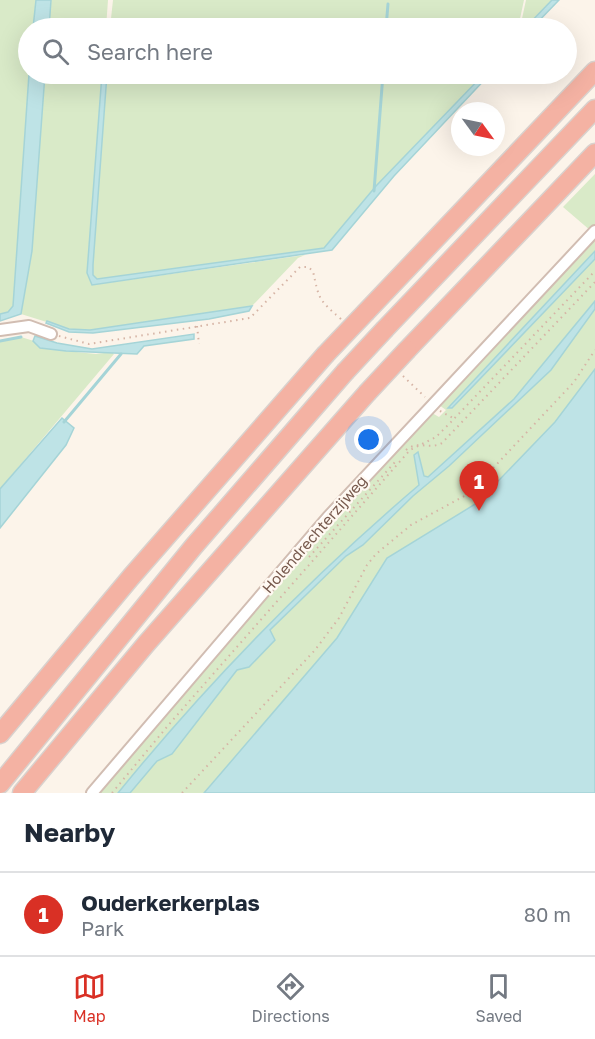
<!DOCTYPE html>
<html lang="en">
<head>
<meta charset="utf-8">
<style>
  :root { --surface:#fff; --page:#f6f6f7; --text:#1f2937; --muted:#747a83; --line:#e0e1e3; --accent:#d93025 }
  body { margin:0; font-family:"Golos Text",sans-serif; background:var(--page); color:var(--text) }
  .compass { position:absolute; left:451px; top:102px; width:54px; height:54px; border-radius:50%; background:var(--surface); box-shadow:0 6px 24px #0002; rotate:123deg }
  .you { position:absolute; left:369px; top:440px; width:21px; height:21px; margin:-15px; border:4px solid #fff; border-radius:50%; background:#1a73e8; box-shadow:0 0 0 9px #1a73e833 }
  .badge { display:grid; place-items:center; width:39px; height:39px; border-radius:50%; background:var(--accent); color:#fff; font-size:20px; font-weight:700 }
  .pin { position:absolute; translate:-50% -50px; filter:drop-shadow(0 2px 3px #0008) }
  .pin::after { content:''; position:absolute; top:32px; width:21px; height:18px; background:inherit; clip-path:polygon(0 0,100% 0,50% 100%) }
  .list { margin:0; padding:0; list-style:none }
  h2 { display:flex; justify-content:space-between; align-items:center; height:78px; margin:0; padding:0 24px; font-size:26px }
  h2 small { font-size:20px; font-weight:400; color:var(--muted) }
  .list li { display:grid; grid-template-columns:39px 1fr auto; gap:18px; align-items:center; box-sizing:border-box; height:84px; padding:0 24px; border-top:2px solid var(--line) }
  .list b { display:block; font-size:22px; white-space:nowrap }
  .list p { margin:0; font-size:20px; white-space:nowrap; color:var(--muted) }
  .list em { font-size:20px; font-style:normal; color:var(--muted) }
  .icon { flex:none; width:33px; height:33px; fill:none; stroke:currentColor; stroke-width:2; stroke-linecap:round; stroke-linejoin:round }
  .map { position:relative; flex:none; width:595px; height:793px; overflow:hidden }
  .search { position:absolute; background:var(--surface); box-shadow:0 6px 24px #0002; left:18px; right:18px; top:18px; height:66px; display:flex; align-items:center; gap:15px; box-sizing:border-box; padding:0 21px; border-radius:33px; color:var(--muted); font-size:22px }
  .sheet { height:162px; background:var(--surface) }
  nav { display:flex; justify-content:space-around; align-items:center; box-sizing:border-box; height:84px; border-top:2px solid var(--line); background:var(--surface); font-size:16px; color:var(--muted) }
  nav a { display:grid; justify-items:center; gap:3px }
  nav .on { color:var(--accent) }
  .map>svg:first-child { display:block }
  .green { fill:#d9eac8 }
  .water { fill:#bee3e6; stroke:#a5d4d7; stroke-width:1.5 }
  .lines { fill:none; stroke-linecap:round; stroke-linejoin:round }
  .stream { stroke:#a5d4d7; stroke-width:3 }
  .street-casing { stroke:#d1bdb2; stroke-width:14 }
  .highway-casing { stroke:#d9d1cd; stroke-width:21 }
  .path { stroke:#d6b4a5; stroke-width:2; stroke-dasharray:1.5 4.5; stroke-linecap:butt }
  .street { stroke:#fff; stroke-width:10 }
  .highway { stroke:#f4b2a3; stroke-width:18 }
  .highway-bridge-casing { stroke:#d9d1cd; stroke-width:21; stroke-linecap:butt }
  .highway-bridge { stroke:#f4b2a3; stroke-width:18 }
  .labels { text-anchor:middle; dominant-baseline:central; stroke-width:4.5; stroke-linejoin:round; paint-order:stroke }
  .street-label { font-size:15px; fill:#77594d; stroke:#fff8f1 }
</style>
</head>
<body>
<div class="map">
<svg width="595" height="793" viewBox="0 0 595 793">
  <rect width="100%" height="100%" fill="#fcf4ea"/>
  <!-- green -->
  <path class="green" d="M0,0h36l-3,28h-5l1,46 -16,232 -5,6 -8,2z
    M51,0h57l-2,28h-57z
    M113,0h411l-6,28h-408z
    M526,0h26l-27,28h-5z
    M45,74h57l-15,199 5,12 213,-30 -7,3 -46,48 -162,24 -21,-1 -48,-15 11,-63z
    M107,74h377l-108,112 -52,62 -227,31 -4,-4v-10z
    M595,174v53l-4,4 -28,-24z
    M595,228v565h-497l254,-295 80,-85 7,4 7,-7 -7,-5 80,-84z
    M21,337l45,14 30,3 16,-2 2,2 -114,135v-148z"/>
  <!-- water -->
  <path class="water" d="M36,0h15l-2,28h-16z
    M552,0h7l-27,28h-7z
    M29,74h16l-13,177 -11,63 -21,7v-7l8,-2 5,-6z
    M102,74h5l-14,191v10l4,4 227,-31 52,-62 108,-112h6l-96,102 -62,74 -240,35 -5,-12z
    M595,251v8l-143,149h-4z
    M595,301v8l-44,61 -102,96 -36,30 -50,49 -17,11 -76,74 5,10 -26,27 -12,3 -65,84 -15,7 -27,32h-12c91,-112 191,-214 301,-308l-5,-30 4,-3 6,24 4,1 86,-78z
    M252,306l-3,5 -40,8 -116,14 -24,-1 -23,-9 1,-2 22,8 21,1z
    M194,334v5l-50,7 -7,8 -71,-3 -26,-3 -7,-7 2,-5 22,7 35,6z
    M595,369v424h-391l133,-155 50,-80 90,-55 78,-81z
    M62,418l12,10 -8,17 -66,83v-39z"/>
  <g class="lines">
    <!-- stream -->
    <path class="stream" d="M386,28l2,-24
      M374,191l9,-117
      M0,341l21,-4
      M64,422l57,-68"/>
    <!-- street casing -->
    <g class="street-casing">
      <path id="street" d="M0,330l29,-4 22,8
        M92,793l236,-276 267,-286"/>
    </g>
    <!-- highway casing -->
    <g class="highway-casing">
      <path id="highway" d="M366,312l229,-241
        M385,329l210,-220
        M407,350l188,-197
        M0,734l131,-157 194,-222
        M0,784l194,-238 151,-174
        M22,793l124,-149 221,-251"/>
    </g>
    <!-- path -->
    <path class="path" d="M197,326l2,18
      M59,336l30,8 161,-26 50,-51h8l5,4c6,29 6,29 28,48
      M403,376l22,21
      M440,411l13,7
      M406,450c12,-10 23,0 36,-7l153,-161
      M309,557l87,-96
      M112,793l59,-71 239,-272 26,-13 14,-14 145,-152
      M182,793l133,-143 24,-32 28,-53 9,-11 35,-29 57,-31 13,-13 93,-99 21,-32"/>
    <!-- street -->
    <use href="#street" class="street"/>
    <!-- highway -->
    <use href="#highway" class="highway"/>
    <!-- highway-bridge casing -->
    <g class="highway-bridge-casing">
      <path id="highway-bridge" d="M325,355l41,-43
        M345,372l40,-43
        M367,393l40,-43"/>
    </g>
    <!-- highway-bridge -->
    <use href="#highway-bridge" class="highway-bridge"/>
  </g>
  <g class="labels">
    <!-- street labels -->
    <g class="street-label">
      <text transform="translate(314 534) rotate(-49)">Holendrechterzijweg</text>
    </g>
  </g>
</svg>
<svg class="compass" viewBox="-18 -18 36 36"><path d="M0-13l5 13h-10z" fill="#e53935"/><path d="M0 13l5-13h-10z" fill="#747a83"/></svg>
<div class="you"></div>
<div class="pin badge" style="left:479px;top:511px">1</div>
<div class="search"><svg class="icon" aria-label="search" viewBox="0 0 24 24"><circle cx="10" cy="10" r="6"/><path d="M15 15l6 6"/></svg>Search here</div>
</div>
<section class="sheet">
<h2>Nearby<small></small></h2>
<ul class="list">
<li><span class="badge">1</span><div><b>Ouderkerkerplas</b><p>Park</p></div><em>80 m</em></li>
</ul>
</section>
<nav>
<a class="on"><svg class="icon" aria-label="map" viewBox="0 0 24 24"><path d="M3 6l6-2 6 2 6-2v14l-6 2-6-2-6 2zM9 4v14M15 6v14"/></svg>Map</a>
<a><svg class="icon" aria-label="directions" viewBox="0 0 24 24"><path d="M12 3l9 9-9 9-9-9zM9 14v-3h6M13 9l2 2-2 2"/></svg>Directions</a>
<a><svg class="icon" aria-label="saved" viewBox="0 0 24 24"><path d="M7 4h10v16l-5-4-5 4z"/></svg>Saved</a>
</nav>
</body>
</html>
